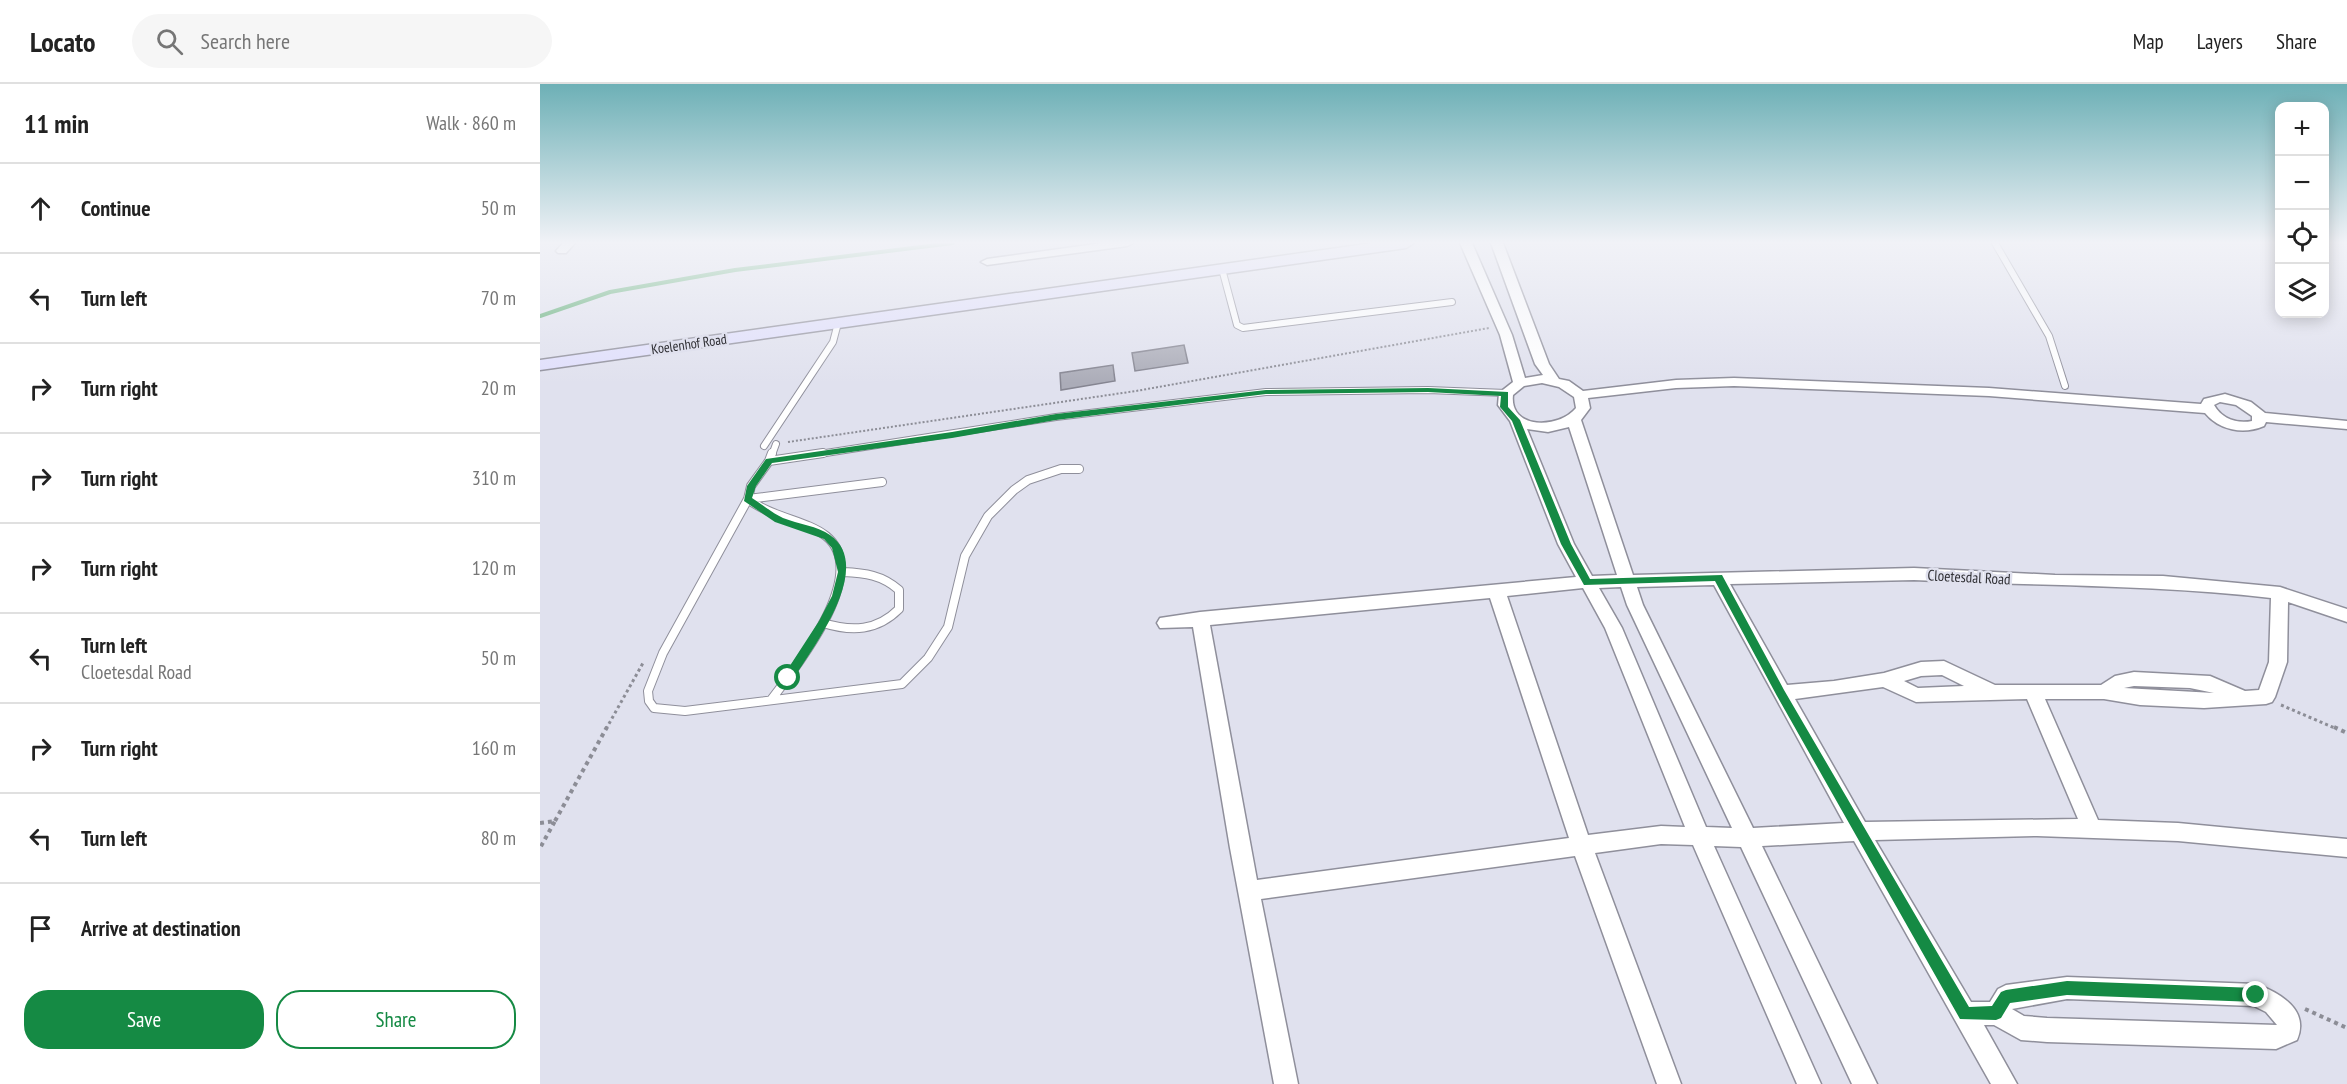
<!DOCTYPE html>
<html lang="en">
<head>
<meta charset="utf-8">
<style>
  :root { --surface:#fff; --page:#f6f6f6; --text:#222; --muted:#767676; --line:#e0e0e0; --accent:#158a44 }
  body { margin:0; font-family:"PT Sans Narrow",sans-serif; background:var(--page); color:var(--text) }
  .controls { position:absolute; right:18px; top:18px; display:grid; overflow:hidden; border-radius:12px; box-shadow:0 3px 15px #0003 }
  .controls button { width:54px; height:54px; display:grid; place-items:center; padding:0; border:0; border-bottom:2px solid var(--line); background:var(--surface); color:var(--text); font:30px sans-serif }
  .stop { position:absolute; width:18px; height:18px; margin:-14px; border:4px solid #158a44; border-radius:50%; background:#fff }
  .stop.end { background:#158a44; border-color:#fff; box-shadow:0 2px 6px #0008 }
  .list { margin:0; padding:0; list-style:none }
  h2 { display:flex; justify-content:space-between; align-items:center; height:78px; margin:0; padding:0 24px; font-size:26px }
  h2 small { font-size:20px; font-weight:400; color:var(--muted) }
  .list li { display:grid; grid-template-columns:39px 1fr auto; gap:18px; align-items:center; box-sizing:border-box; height:90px; padding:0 24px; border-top:2px solid var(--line) }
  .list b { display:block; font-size:22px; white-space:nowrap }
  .list p { margin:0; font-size:20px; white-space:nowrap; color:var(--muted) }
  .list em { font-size:20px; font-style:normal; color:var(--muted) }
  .actions { display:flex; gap:12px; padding:18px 24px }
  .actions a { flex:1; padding:14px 0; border:2px solid var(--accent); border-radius:24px; text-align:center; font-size:21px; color:var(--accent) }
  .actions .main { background:var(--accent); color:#fff }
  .icon { flex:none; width:33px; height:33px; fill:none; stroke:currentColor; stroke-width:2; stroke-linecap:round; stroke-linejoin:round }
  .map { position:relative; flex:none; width:1807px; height:1000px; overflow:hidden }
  header { display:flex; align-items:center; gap:36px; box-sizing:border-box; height:84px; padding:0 30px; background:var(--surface); border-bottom:2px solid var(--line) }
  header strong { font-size:28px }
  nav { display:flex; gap:33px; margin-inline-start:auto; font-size:21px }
  .search { width:420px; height:54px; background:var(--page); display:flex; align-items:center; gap:15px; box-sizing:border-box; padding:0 21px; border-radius:33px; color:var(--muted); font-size:22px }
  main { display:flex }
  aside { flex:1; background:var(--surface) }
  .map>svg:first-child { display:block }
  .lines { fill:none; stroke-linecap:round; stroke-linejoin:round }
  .stream { stroke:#55a96c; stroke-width:4 }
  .building { fill:#abacb8; stroke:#858591; stroke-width:1.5 }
  .service-far1-casing { stroke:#8f8f9b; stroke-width:8 }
  .service-casing { stroke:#8f8f9b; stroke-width:10 }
  .minor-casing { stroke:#8f8f9b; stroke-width:3 }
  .secondary-casing { stroke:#8f8f9b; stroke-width:3 }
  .path-far2 { stroke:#8c8d96; stroke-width:2; stroke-dasharray:2 2; stroke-linecap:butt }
  .path-far1 { stroke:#8c8d96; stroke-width:3; stroke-dasharray:3 3; stroke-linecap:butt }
  .path { stroke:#8c8d96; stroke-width:4; stroke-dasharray:4 4; stroke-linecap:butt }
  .service-far1 { stroke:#fff; stroke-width:6 }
  .service { stroke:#fff; stroke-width:8 }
  .minor { fill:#fff; fill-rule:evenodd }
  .secondary { fill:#e0dffc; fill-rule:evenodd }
  .route { fill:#158a44 }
  .labels { text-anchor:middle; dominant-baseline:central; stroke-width:5; stroke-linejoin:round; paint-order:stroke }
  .far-street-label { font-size:14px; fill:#303035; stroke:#e0e1ee }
  .street-label { font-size:15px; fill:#303035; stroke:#e0e1ee }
</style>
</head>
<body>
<header>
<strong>Locato</strong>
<div class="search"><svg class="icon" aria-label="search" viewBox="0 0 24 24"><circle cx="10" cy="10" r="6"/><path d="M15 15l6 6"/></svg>Search here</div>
<nav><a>Map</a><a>Layers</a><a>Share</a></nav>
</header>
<main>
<aside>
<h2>11 min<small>Walk · 860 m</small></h2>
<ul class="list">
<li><svg class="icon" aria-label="ahead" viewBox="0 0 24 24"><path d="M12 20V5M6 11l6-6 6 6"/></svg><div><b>Continue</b></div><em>50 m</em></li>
<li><svg class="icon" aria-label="left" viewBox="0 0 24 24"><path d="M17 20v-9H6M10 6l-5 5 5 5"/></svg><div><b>Turn left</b></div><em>70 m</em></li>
<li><svg class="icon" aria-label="right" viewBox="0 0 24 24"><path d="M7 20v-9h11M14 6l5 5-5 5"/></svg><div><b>Turn right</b></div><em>20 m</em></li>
<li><svg class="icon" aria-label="right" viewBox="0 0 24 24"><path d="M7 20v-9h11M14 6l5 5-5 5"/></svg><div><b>Turn right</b></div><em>310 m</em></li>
<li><svg class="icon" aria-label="right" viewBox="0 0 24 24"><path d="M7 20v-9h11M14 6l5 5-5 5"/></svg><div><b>Turn right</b></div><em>120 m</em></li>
<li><svg class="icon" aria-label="left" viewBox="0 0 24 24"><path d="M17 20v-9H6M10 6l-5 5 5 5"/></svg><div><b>Turn left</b><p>Cloetesdal Road</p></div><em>50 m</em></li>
<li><svg class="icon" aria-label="right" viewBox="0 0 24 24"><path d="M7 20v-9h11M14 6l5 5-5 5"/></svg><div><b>Turn right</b></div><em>160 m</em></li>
<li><svg class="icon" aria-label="left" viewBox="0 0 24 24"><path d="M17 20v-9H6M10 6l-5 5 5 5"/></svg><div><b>Turn left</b></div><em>80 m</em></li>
<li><svg class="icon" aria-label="arrive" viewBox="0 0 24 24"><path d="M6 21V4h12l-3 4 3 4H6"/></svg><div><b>Arrive at destination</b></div></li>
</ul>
<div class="actions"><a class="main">Save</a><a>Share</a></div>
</aside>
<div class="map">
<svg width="1807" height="1000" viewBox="0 0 1807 1000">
  <rect width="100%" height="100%" fill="#e0e1ee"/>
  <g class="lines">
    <!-- stream -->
    <path class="stream" d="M0,232l70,-24 125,-22 218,-27"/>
  </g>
  <!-- building -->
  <path class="building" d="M644,261l4,18 -53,8 -3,-18z
    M573,281l2,16 -54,9 -1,-17z"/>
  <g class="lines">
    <!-- service-far1 casing -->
    <g class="service-far1-casing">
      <path id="service-far1" d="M1455,159l54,93 16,50
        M682,185l15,56 6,3 209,-26
        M224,362l69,-104 5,-19
        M232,371l4,-11
        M273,371l243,-38 210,-25 162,-2 78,3"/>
    </g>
    <!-- service casing -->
    <g class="service-casing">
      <path id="service" d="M229,377l3,-8
        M342,398l-134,17 -85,154 -15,38 1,10 5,7 31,3 217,-27 26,-26 20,-31 17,-71 23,-40 26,-26 14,-10 33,-11h18
        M283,539c29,9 54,8 76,-14v-19c-17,-15 -34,-17 -56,-18
        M231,616c25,-33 101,-127 55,-164 -20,-16 -54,-18 -78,-37l3,-13 18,-25 54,-8"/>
    </g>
    <!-- minor casing -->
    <g class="minor-casing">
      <path id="minor" d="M23,159h12l-9,10h-8l-2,-2z
        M562,159h31l-6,3 -140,19 -6,-3 6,-3z
        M920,159h12l40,92 13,43 18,-3 -8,-11 -44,-121h12l46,121 10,15 10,2 14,10 93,-11 58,-2 255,10 212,16 3,-5 21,-5 26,8 14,11 82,8v8l-81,-7 -2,4c-21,9 -45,4 -59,-13l-216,-17 -255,-10 -58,2 -88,10 2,10 -9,12 52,155 281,-7 141,7 108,1 117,11 67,22v13l-59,-20 -1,60 -12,35 -3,5 -6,2 -62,4 -64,-3 -36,-6h-59l53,121 80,3 169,16v18l-169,-16 -141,-5 -162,4 96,162h19l8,-13 8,-4 61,-8 189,7c24,9 54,26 41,56l-21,9 -229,-7 -26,-2 -27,-15h-10l33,59h-26l-137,-243 -92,5 115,238h-25l-111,-237 -27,-1 107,238h-24l-104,-239 -32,-1 -66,9 86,231h-24l-82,-228 -314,43 37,185h-24l-44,-236 -37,-221 -33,1 -3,-5 3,-5 40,-6 376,-35 -18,-33 -48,-123 -12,-16 1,-12 14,-11 -13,-47zM1002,299l17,4 15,10 2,11c-17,21 -67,22 -63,-13l11,-9zM1680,318l16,3 16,11v5c-15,3 -30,-2 -38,-16zM1029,343l48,148 -25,1 -18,-32 -47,-115 21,3zM1374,496c119,6 239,4 357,18l-2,64 -10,28 -14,1 -35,-15 -76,-4 -19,4 -14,9h-106l-51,-24 -23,1 -37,11 -50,8 -47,4 -57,-101zM1174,501l130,238 -91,5 -110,-223 -6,-18zM1081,503l6,18 105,223 -26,-1 -84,-199 -23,-40zM1043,504l22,40 80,199 -24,-1 -73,9 -81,-239zM950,514l79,240 -312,42 -47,-255zM1402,591l22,11 -46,2 -14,-7 17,-5zM1594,602l56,2 24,5 -90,-5zM1343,603l33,15 111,-3 51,120 -213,3 -70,-123zM1527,915l187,7 12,6 11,13 -230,-7 -23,-2 -12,-7z"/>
    </g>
    <!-- secondary casing -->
    <g class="secondary-casing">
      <path id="secondary" d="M833,159h41l-8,5 -866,122v-10z"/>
    </g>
    <!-- path-far2 -->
    <path class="path-far2" d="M248,358l348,-51 353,-63"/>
    <!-- path-far1 -->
    <path class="path-far1" d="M1741,621l56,24
      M66,645l37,-66"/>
    <!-- path -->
    <path class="path" d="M1794,643l13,6
      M15,737l52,-94
      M0,739l15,-2 -15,27
      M1765,925l42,19"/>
    <!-- service-far1 -->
    <use href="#service-far1" class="service-far1"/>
    <!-- service -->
    <use href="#service" class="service"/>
    <!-- minor -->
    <use href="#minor" class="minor"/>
    <!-- secondary -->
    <use href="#secondary" class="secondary"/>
  </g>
  <!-- sky -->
  <linearGradient id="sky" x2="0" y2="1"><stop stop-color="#6db0b6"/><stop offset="0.53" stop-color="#f1f2f7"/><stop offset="1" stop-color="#f1f2f7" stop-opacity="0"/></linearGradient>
  <rect width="1807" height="299" fill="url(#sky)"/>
  <!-- route -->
  <path class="route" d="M888,304l80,4v15l12,13 51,124 19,35 132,-4 62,115 185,317 23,-1 9,-14 5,-2 61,-9 189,7 7,7 -2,5 -5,2 -189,-7 -57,8 -9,15 -5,2 -36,-1 -183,-323 -62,-115 -131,4 -23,-41 -49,-123 -12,-14 1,-11 -73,-4 -162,2 -210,26 -104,18 -180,25 -16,23 -4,12c10,6 20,15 31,20 15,6 35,8 47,17 46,32 -19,115 -38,146l-4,1 -6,-4 37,-57 13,-25 6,-24 -6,-24 -8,-9 -49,-17 -31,-21 3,-15 19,-27 186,-27 104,-18 210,-24z"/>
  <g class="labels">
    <!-- far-street labels -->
    <g class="far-street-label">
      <text transform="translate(149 260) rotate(-8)">Koelenhof Road</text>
    </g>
    <!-- street labels -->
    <g class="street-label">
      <text transform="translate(1429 493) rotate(3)">Cloetesdal Road</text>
    </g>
  </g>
</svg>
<div class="controls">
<button>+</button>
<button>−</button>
<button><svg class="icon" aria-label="locate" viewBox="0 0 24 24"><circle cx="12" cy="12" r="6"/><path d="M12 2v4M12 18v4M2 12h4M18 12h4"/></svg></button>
<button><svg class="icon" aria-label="layers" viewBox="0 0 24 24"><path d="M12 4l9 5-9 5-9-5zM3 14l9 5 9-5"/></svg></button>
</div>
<div class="stop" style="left:248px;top:594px"></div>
<div class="stop end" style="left:1716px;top:911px"></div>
</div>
</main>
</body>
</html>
